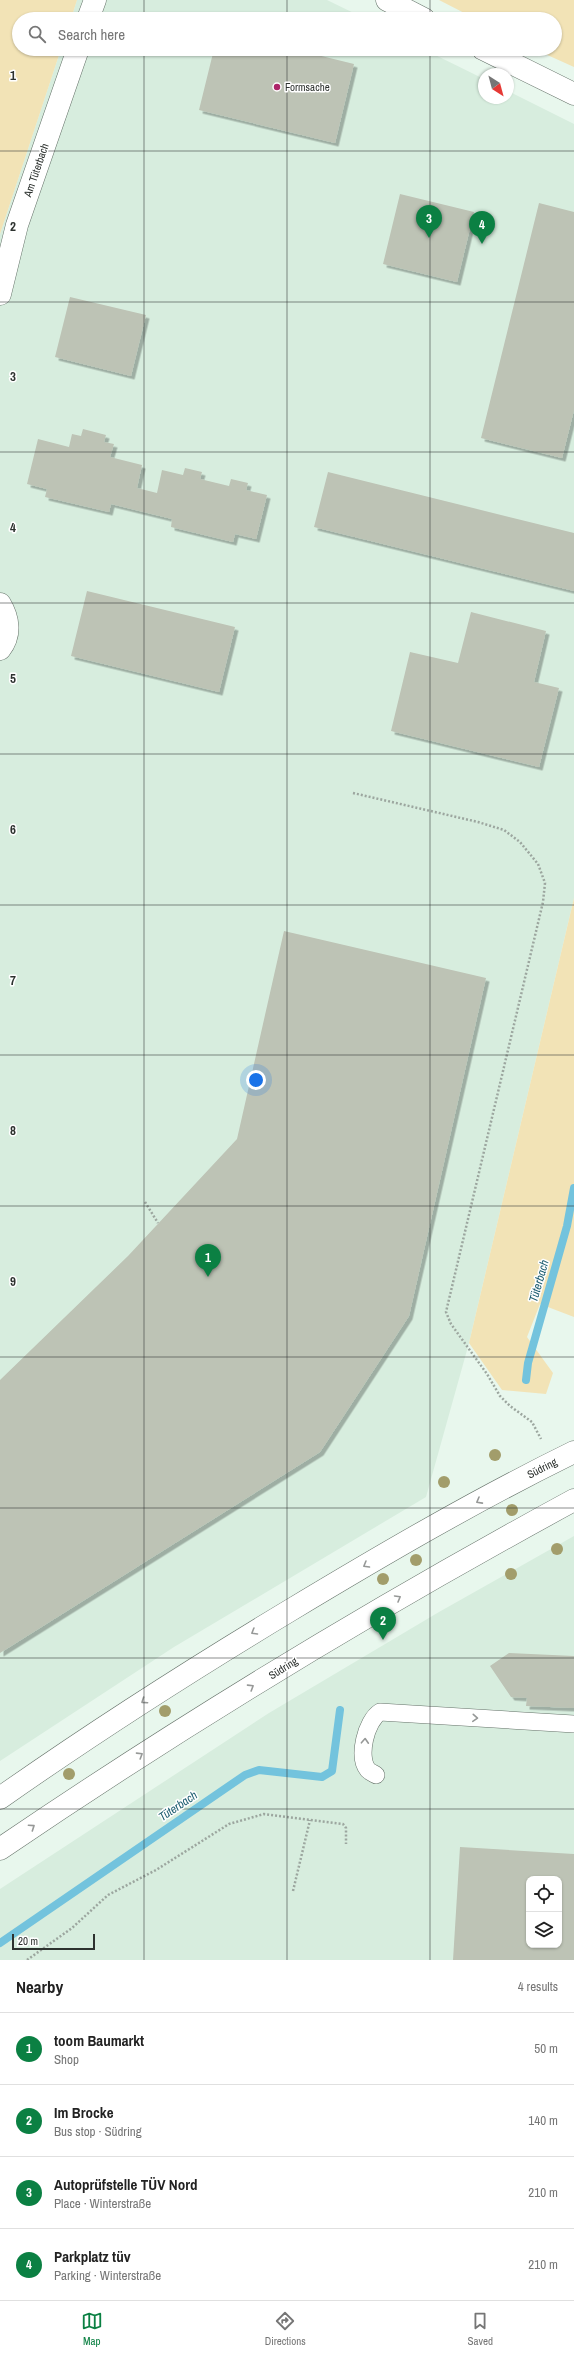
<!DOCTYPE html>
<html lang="en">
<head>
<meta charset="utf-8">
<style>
  :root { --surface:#fff; --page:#f6f6f6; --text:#222; --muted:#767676; --line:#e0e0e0; --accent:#0b8043 }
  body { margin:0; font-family:"Archivo Narrow",sans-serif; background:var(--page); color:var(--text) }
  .controls { position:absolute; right:12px; bottom:12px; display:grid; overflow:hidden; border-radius:8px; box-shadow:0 1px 3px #0004 }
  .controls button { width:36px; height:36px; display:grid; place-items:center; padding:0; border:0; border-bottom:1px solid var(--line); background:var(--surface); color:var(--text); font:20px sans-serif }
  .compass { position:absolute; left:478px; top:68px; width:36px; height:36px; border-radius:50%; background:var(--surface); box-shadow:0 1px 3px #0004; rotate:144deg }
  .scale { position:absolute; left:12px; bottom:10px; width:83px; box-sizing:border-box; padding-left:4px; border:2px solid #2d322f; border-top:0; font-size:11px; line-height:14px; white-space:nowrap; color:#2d322f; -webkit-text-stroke:3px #fff; paint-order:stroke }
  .you { position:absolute; left:256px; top:1080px; width:14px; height:14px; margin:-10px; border:3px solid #fff; border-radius:50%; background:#1a73e8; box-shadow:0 0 0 6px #1a73e833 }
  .badge { display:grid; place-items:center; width:26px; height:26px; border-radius:50%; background:var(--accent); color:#fff; font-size:13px; font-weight:700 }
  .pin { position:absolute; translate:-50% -33px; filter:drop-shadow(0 1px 2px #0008) }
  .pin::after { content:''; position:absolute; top:21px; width:14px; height:12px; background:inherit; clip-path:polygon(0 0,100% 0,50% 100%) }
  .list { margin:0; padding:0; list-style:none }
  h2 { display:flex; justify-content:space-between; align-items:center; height:52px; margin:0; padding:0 16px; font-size:17px }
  h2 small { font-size:13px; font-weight:400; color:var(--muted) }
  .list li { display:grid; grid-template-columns:26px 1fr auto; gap:12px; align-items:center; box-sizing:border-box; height:72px; padding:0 16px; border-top:1px solid var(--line) }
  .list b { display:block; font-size:15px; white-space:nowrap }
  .list p { margin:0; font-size:13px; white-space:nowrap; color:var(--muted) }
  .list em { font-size:13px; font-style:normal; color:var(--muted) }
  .icon { flex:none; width:22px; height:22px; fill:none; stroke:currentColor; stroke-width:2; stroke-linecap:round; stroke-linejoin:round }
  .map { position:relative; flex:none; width:574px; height:1960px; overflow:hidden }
  .search { position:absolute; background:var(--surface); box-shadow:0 1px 3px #0004; left:12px; right:12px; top:12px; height:44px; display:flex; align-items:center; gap:10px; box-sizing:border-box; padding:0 14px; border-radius:22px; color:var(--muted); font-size:15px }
  .sheet { height:340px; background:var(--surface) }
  nav { display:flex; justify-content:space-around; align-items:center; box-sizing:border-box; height:56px; border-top:1px solid var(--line); background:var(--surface); font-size:11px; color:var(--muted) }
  nav a { display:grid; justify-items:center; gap:2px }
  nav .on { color:var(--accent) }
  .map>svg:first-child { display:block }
  .built { fill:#d7edde; fill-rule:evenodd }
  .green { fill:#f2e3b6 }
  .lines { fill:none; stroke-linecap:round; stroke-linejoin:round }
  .stream { stroke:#73c3dd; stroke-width:8 }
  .building { fill:#bdc3b5; fill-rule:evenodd; filter:url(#shadow) }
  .lane-casing { stroke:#657269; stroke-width:18 }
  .street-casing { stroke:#657269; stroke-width:23 }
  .primary-casing { stroke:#657269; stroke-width:23 }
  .path { stroke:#9ca69f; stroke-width:2.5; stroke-dasharray:2 2; stroke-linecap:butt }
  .lane { stroke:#fff; stroke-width:17 }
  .street { stroke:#fff; stroke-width:22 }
  .primary { stroke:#fff; stroke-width:22 }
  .tree { fill:#a29d6b }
  .oneway { stroke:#969897 }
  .grid { fill:none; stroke:#2d322f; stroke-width:1; stroke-opacity:0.55 }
  .poi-dot { fill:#ad2569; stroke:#fff; stroke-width:1.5 }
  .labels { text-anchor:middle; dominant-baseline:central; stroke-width:3; stroke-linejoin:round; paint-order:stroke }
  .poi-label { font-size:11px; fill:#2d322f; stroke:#fff; text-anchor:start }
  .street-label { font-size:11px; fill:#2d322f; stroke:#fff }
  .water-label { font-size:12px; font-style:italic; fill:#1e5e71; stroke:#fff }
  .grid-label { font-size:13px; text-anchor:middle; font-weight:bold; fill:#2d322f; stroke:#fff; stroke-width:3; stroke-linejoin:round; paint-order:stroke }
</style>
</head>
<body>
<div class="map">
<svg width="574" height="1960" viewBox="0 0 574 1960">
  <defs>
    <filter id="shadow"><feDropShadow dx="3.5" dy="3.5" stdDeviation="0" flood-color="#0004"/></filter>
  </defs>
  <rect width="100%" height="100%" fill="#e8f7ed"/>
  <!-- built -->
  <path class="built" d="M77,0h250l39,19h-295z
    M61,49h362l61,30v19h24v-7l66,33v774l-105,445 -43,154 -252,150 -174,114v-1527z
    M574,1536v424h-574v-71l269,-176 170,-101zM529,1879h30v66h-30z"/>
  <!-- green -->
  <path class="green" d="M0,0h77l-6,19h-52v30h42l-61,185z
    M439,0h135v67l-40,-18h21v-30h-79z
    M574,898v419l-34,-13 -13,33 26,36 -7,21 -44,-4 -33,-47z"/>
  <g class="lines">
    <!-- stream -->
    <path class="stream" d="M526,1380l2,-17 39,-137 7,-38
      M0,1943l245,-168 14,-5 63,7 10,-6 8,-61"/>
  </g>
  <!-- building -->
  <path class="building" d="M214,49h79l61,15 -19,79 -136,-33z
    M400,194l74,18 -17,70 -74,-18z
    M539,203l35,9v198l-12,48 -81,-20z
    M70,297l76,18 -15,61 -76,-19z
    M83,429l23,6 -2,7 10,2 -4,13 32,8 -5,23 20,5 5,-23 21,5 2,-7 17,4 -2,7 29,7 2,-7 17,4 -2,7 21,5 -11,44 -21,-5 -2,8 -62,-15 1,-8 -61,-15 -2,8 -64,-15 2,-8 -20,-5 11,-45 31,8 3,-13 9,2z
    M328,472l246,61v58l-260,-64z
    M87,591l148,36 -16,65 -148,-36z
    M471,612l75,19 -12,51 25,6 -20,79 -148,-36 19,-79 48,11z
    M284,931l202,47 -77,338 -89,136 -320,201v-273l128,-124 109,-117z
    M509,1653l65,3v52l-48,-2 1,-8 -16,-1 -21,-31z
    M460,1847l114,7v106h-121zM529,1879h30v66h-30z"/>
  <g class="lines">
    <!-- lane casing -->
    <g class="lane-casing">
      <path id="lane" d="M376,1775c-3,-2 -6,-3 -8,-5 -11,-13 -2,-49 12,-58l194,12"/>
    </g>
    <!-- street casing -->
    <g class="street-casing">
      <path id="street" d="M387,0l37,19
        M88,19l7,-19
        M483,49l91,45
        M0,294l17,-69 61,-176
        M0,604c9,15 11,31 0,45"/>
    </g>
    <!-- primary casing -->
    <g class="primary-casing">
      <path id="primary" d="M0,1798c94,-66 191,-128 289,-187 93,-56 187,-111 285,-159
        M0,1849c185,-126 377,-242 574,-349"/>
    </g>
    <!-- path -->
    <path class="path" d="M353,793l125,29 26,8 16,12 18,22 7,19 -2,19 -97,410 5,12 36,50 13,22 10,10 22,16 9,17
      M145,1202l13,21
      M293,1891l17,-71
      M27,1960l45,-32 36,-33 48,-25 73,-46 35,-10 79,10 3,4v16"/>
    <!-- lane -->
    <use href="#lane" class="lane"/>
    <!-- street -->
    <use href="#street" class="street"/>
    <!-- primary -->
    <use href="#primary" class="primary"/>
  </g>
  <!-- trees -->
  <g class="tree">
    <circle cx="495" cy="1455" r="6"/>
    <circle cx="444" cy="1482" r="6"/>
    <circle cx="512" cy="1510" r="6"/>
    <circle cx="557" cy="1549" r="6"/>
    <circle cx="416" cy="1560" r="6"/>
    <circle cx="511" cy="1574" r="6"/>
    <circle cx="383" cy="1579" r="6"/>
    <circle cx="165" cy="1711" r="6"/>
    <circle cx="69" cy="1774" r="6"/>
  </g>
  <!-- one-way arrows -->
  <defs><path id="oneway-chevron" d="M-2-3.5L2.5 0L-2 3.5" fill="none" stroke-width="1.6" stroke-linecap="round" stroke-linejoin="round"/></defs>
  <g class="oneway">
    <use href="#oneway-chevron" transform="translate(479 1501) rotate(151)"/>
    <use href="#oneway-chevron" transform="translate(366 1565) rotate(150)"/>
    <use href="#oneway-chevron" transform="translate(398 1598) rotate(-30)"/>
    <use href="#oneway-chevron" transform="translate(254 1632) rotate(149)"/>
    <use href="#oneway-chevron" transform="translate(251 1687) rotate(-32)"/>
    <use href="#oneway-chevron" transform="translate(144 1701) rotate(146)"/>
    <use href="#oneway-chevron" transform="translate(475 1718) rotate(4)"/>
    <use href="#oneway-chevron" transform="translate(365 1741) rotate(-87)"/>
    <use href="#oneway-chevron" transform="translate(140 1755) rotate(-32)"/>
    <use href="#oneway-chevron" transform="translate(32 1827) rotate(-34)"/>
  </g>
  <!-- grid -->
  <path class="grid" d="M144,0v19M287,0v19M430,0v19M144,49v1911M287,49v1911M430,49v1911M0,151h574M0,302h574M0,452h574M0,603h574M0,754h574M0,905h574M0,1055h574M0,1206h574M0,1357h574M0,1508h574M0,1658h574M0,1809h574"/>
  <!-- markers -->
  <circle class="poi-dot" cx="277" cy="87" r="4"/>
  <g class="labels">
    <!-- poi labels -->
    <g class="poi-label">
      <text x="285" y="87">Formsache</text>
    </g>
    <!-- street labels -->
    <g class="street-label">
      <text transform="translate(36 170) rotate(-71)">Am Tüterbach</text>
      <text transform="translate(542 1468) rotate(-27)">Südring</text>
      <text transform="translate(283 1668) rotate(-32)">Südring</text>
    </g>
    <!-- water labels -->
    <g class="water-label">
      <text transform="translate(539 1281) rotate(-74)">Tüterbach</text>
      <text transform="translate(178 1806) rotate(-34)">Tüterbach</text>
    </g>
  </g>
  <g class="grid-label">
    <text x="13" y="80">1</text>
    <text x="13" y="231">2</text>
    <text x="13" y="381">3</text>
    <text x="13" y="532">4</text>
    <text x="13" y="683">5</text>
    <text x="13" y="834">6</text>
    <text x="13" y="985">7</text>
    <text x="13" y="1135">8</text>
    <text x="13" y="1286">9</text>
  </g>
</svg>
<div class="controls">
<button><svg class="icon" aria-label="locate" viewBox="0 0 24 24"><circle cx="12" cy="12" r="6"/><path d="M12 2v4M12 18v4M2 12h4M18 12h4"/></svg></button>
<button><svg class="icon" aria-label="layers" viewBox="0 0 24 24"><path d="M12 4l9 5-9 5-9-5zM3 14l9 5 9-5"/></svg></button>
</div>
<svg class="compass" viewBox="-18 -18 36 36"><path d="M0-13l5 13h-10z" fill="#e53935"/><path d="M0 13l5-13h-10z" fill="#767676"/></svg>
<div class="scale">20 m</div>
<div class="you"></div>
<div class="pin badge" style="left:208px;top:1277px">1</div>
<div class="pin badge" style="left:383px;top:1640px">2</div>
<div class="pin badge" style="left:429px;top:238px">3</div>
<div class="pin badge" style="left:482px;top:244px">4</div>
<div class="search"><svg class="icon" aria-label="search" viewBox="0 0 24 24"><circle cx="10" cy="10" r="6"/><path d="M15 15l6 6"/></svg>Search here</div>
</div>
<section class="sheet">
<h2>Nearby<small>4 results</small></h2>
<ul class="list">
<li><span class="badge">1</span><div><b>toom Baumarkt</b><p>Shop</p></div><em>50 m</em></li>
<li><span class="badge">2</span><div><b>Im Brocke</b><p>Bus stop · Südring</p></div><em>140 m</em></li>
<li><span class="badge">3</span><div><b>Autoprüfstelle TÜV Nord</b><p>Place · Winterstraße</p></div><em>210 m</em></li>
<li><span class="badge">4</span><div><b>Parkplatz tüv</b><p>Parking · Winterstraße</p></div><em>210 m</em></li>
</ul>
</section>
<nav>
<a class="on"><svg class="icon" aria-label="map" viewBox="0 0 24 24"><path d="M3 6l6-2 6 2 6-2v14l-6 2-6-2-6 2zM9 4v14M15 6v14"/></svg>Map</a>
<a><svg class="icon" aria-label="directions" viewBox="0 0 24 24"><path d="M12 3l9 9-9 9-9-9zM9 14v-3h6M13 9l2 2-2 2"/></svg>Directions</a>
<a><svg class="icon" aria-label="saved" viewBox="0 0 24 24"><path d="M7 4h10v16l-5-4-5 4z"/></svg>Saved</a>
</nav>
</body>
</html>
